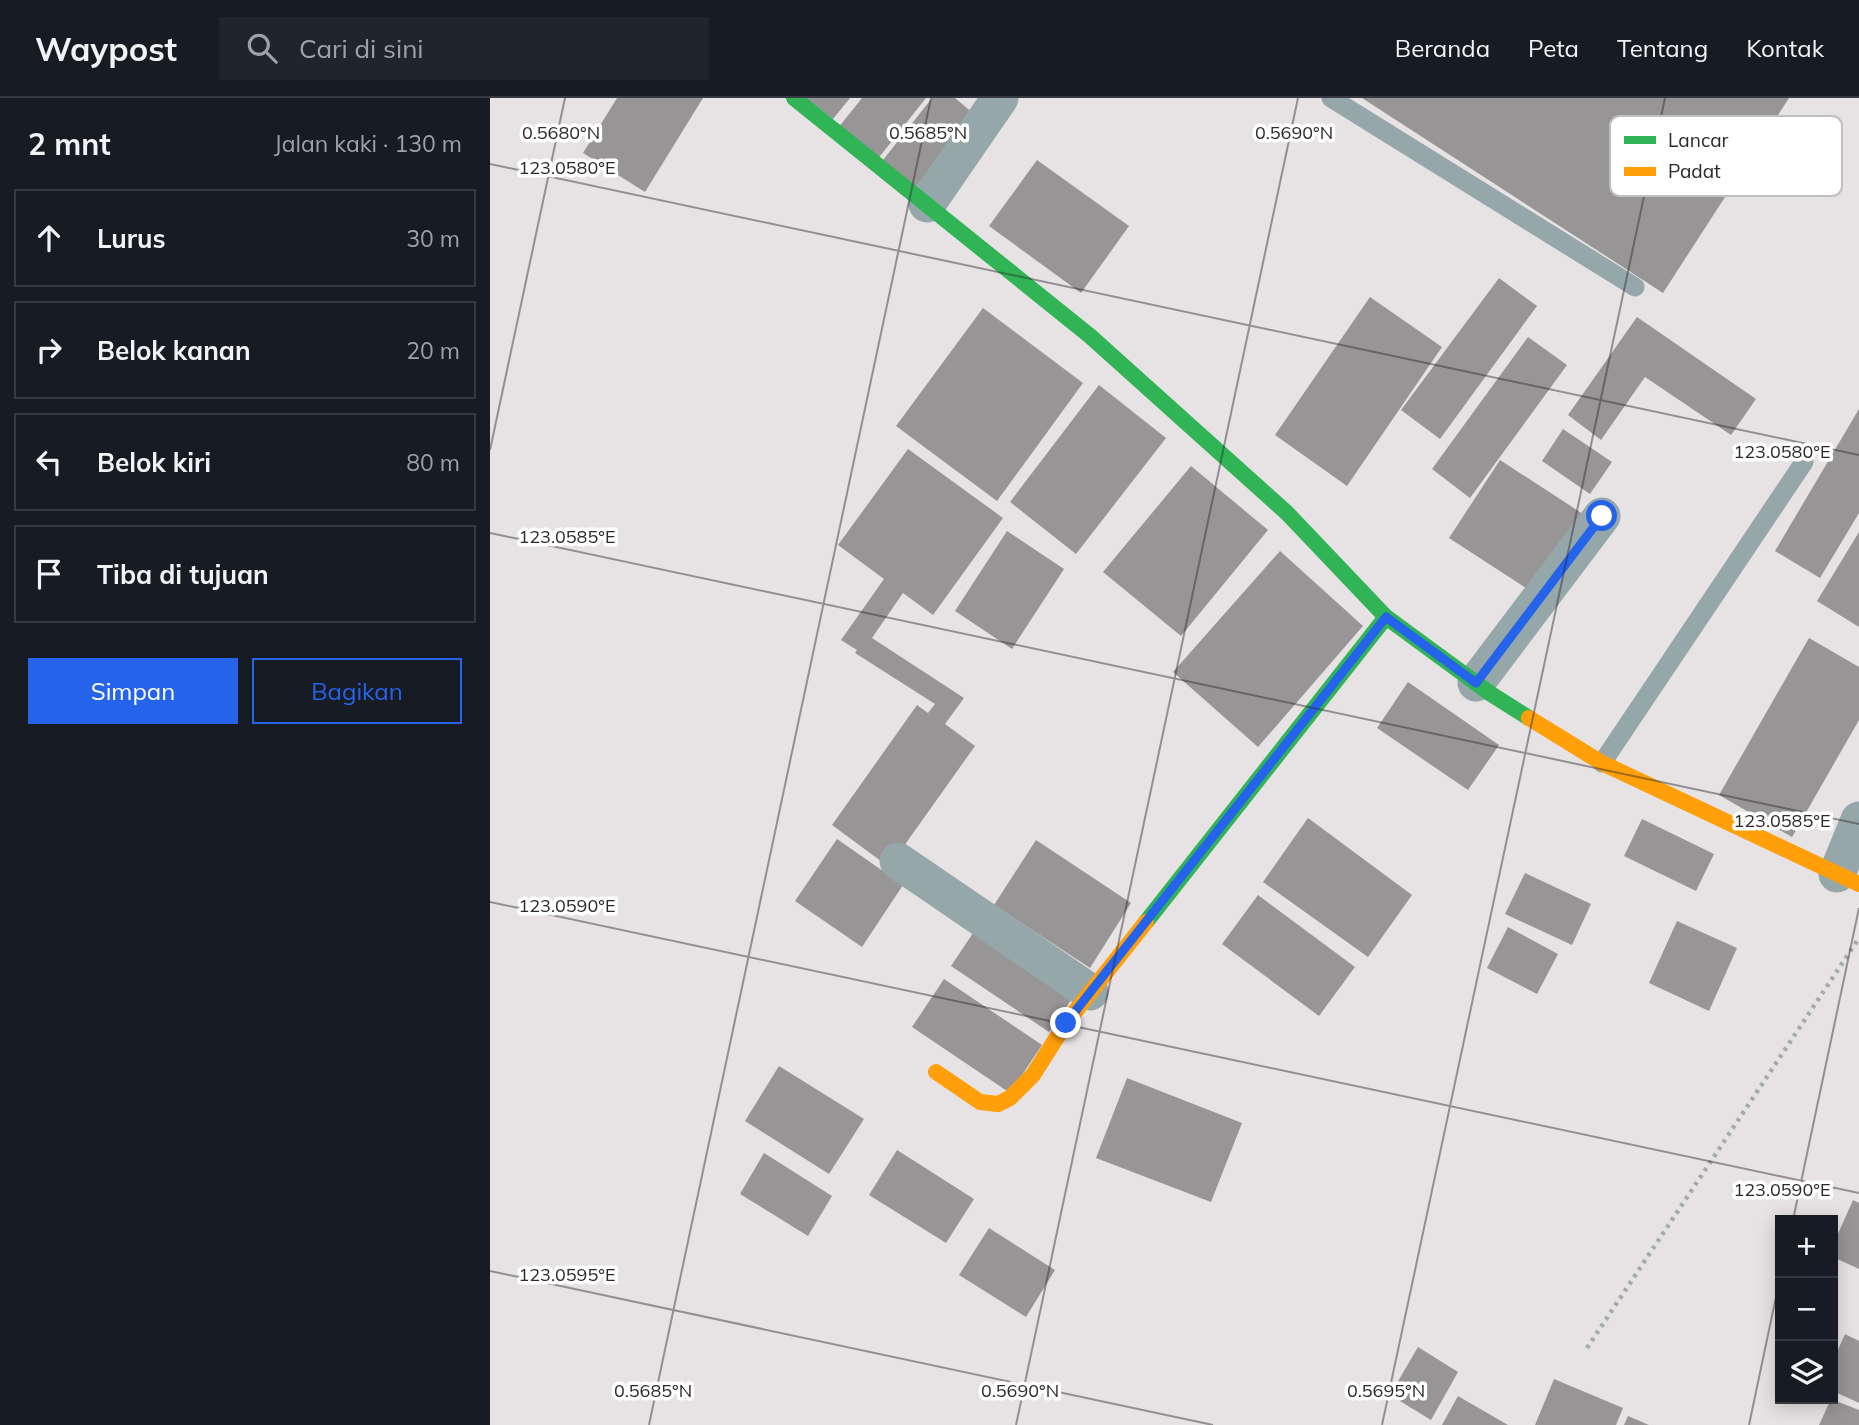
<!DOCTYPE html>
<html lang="id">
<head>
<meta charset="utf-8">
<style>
  :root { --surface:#171b24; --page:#20242c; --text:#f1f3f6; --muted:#9ea1a6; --line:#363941; --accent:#2563eb }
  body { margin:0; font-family:Mulish,sans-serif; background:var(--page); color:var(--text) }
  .controls { position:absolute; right:21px; bottom:21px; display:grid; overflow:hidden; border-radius:0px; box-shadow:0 4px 18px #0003 }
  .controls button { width:63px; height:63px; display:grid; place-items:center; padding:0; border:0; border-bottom:2px solid var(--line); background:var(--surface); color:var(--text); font:35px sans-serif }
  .stop { position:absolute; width:21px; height:21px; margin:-16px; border:5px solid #2563eb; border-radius:50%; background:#fff }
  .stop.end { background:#2563eb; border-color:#fff; box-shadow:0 2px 7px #0008 }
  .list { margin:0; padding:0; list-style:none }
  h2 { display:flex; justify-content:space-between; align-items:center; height:91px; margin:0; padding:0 28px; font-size:30px }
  h2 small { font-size:23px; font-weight:400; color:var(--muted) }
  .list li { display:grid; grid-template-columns:46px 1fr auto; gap:21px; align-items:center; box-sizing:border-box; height:98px; margin:0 14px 14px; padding:0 14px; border:2px solid var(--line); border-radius:0px }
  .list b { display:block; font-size:26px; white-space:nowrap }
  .list em { font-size:23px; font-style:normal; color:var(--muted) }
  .actions { display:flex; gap:14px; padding:21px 28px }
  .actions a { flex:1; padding:16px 0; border:2px solid var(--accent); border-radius:0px; text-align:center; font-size:24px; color:var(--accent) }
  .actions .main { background:var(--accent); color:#fff }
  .icon { flex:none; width:38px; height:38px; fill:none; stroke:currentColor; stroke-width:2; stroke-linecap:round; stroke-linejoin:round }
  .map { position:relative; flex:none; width:1369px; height:1327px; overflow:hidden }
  header { display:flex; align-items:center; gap:42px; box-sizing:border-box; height:98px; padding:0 35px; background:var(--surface); border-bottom:2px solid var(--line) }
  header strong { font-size:33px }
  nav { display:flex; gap:38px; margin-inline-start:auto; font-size:24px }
  .search { width:490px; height:63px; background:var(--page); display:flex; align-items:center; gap:18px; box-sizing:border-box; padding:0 24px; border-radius:0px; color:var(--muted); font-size:26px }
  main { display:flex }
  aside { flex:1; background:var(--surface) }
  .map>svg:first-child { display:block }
  .building { fill:#989597 }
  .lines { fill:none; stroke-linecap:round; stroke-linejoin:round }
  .path { stroke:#a2acae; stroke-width:4.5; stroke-dasharray:3.5 5; stroke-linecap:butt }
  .lane { stroke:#96a7aa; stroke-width:19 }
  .street { stroke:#96a7aa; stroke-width:37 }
  .fast { stroke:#30b455; stroke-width:16 }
  .slow { stroke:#ff9f0a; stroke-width:16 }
  .route { stroke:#2563eb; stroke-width:9 }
  .ticks { fill:none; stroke:#2c292b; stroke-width:2; stroke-opacity:0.45 }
  .key { fill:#fff; stroke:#c0bfbf; stroke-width:2 }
  .key-label { font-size:19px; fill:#2c292b }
  .ticks-label { font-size:18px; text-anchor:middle; fill:#2c292b; stroke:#fff; stroke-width:7; stroke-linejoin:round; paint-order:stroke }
</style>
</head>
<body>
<header>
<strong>Waypost</strong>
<div class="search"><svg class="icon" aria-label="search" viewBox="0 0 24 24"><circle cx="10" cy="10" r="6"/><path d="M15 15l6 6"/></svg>Cari di sini</div>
<nav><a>Beranda</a><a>Peta</a><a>Tentang</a><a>Kontak</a></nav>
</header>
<main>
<aside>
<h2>2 mnt<small>Jalan kaki · 130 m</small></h2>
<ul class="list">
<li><svg class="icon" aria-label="ahead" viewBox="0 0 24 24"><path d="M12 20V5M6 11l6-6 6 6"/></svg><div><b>Lurus</b></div><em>30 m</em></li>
<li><svg class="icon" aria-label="right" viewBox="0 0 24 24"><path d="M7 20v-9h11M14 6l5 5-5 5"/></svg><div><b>Belok kanan</b></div><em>20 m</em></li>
<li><svg class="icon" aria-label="left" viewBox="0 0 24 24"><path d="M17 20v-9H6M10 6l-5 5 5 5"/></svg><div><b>Belok kiri</b></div><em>80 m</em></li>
<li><svg class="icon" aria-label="arrive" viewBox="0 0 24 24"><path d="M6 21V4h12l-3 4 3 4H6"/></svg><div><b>Tiba di tujuan</b></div></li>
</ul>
<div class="actions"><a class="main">Simpan</a><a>Bagikan</a></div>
</aside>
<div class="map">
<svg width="1369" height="1327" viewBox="0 0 1369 1327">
  <rect width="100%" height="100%" fill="#e7e3e5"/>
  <!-- building -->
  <path class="building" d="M127,0h86l-58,94 -62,-39z
    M316,0h44l-17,21z
    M372,0h64l-49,62 -39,-32z
    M442,0h23l19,16 -58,73 -33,-27z
    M872,0h427l-126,195z
    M547,62l92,66 -48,67 -92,-67z
    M1009,180l38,28 -97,133 -39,-29z
    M880,199l72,50 -95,139 -72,-51z
    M493,210l100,75 -86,118 -101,-75z
    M1147,219l119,82 -25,36 -86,-58 -44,63 -33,-25z
    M1038,239l39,28 -97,133 -38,-29z
    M609,287l67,53 -90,116 -66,-52z
    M1369,311v104l-39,65 -45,-27z
    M1073,331l49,33 -22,32 -48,-33z
    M418,351l95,69 -70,97 -30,-22 -31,45 92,60 -19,26 30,22 -86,121 -57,-42 85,-120 11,8 7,-9 -80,-51 2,-3 -16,-10 43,-61 -46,-34z
    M1010,362l83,54 -51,78 -83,-54z
    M701,368l77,64 -87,106 -78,-64z
    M517,433l57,38 -52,80 -57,-38z
    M1369,434v95l-42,-26z
    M790,453l83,75 -105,121 -85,-75z
    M1319,540l50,29v53l-67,117 -73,-42z
    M918,584l91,63 -31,45 -91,-62z
    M818,720l104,77 -44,62 -105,-75z
    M1152,721l72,35 -18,37 -72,-35z
    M347,741l66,46 -41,62 -67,-46z
    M546,742l95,63 -41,65 -96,-63z
    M1035,775l66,31 -19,41 -67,-31z
    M768,797l97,72 -36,49 -97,-72z
    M1187,823l60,27 -28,63 -60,-28z
    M487,829l99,66 -27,39 -98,-66z
    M1018,829l50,27 -21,40 -50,-26z
    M454,881l98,66 -32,48 -98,-66z
    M289,968l85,53 -35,55 -84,-53z
    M637,980l115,45 -31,79 -115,-44z
    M407,1052l77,49 -28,44 -77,-48z
    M274,1055l68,43 -24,40 -68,-42z
    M1363,1102l6,3v66l-26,-12v-12z
    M499,1130l66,42 -29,47 -67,-42z
    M1355,1236l14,7v62l-26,-12v-30z
    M928,1249l40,25 -27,48 -41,-25z
    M1064,1281l69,29 -7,17h-81z
    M968,1298l50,29h-66z
    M1341,1301l28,11v15h-40z
    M1138,1318l21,9h-25z"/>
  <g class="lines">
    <!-- path -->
    <path class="path" d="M1097,1250l272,-410"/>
    <!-- lane -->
    <path class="lane" d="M841,0l304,189
      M1112,665l202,-301"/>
    <!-- street -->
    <path class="street" d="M437,106l73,-106
      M986,585l126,-167
      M408,763l192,131
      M1347,776l22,-54"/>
    <!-- fast -->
    <path class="fast" d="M304,0l296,238 197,177 99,104 105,77 38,24
      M656,824l240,-305"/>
    <!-- slow -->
    <path class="slow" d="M1039,620l73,45 257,121
      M446,974l44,30 18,2 12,-6 23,-23 33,-52 80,-101"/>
  </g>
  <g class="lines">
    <!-- route -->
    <path class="route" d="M576,925l320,-406 90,66 126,-167"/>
  </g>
  <!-- ticks -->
  <path class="ticks" d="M0,66l1369,291M0,352l75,-352M0,435l1369,291M0,804l1369,291M1303,1122l66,-312M0,1173l723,154M159,1327l282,-1327M526,1327l282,-1327M892,1327l283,-1327M1259,1327l31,-147"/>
  <!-- legend -->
  <rect x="1120" y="18" width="232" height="80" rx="10" class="key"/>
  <rect x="1134" y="38" width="32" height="8" fill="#30b455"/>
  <rect x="1134" y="69" width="32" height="9" fill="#ff9f0a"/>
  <g class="key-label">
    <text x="1178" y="49">Lancar</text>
    <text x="1178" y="80">Padat</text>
  </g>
  <g class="ticks-label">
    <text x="71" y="41">0.5680°N</text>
    <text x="438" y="41">0.5685°N</text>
    <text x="804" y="41">0.5690°N</text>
    <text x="77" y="76">123.0580°E</text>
    <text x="1292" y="360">123.0580°E</text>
    <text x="77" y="445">123.0585°E</text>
    <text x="1292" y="729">123.0585°E</text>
    <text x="77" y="814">123.0590°E</text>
    <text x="1292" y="1098">123.0590°E</text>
    <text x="77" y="1183">123.0595°E</text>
    <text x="163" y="1299">0.5685°N</text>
    <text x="530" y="1299">0.5690°N</text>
    <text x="896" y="1299">0.5695°N</text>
  </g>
</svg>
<div class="controls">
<button>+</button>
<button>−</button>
<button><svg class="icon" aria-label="layers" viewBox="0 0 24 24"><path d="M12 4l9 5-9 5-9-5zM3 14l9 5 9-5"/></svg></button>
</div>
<div class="stop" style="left:1112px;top:418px"></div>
<div class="stop end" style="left:576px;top:925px"></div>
</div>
</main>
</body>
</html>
